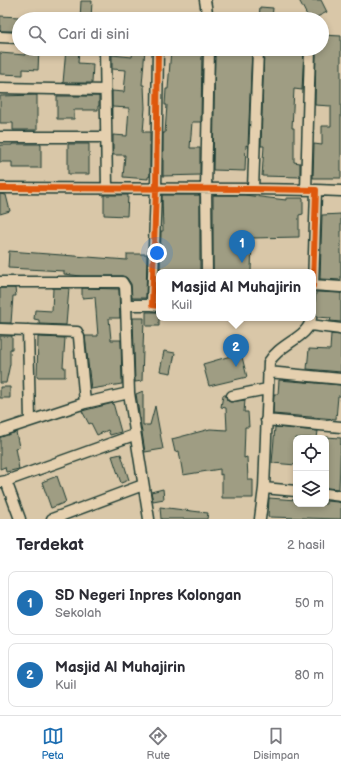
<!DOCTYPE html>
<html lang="id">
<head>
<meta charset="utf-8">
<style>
  :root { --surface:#fff; --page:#f2f2f3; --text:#2b2b33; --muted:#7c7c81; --line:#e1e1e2; --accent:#1f6fb2 }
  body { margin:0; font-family:"Balsamiq Sans",sans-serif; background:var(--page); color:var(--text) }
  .controls { position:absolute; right:12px; bottom:12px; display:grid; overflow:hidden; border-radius:8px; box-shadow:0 2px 6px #0003 }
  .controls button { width:36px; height:36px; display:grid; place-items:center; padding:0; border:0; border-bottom:1px solid var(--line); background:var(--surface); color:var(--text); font:20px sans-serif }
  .you { position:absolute; left:157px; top:253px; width:14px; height:14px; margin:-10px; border:3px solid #fff; border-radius:50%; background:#1a73e8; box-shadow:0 0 0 6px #1a73e833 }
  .badge { display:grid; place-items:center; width:26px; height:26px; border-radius:50%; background:var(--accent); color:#fff; font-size:13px; font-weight:700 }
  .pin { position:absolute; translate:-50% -33px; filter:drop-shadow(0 1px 2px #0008) }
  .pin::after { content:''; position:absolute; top:21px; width:14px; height:12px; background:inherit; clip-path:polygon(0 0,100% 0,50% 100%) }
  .popup { position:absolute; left:156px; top:269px; width:160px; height:52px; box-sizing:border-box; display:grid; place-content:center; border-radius:8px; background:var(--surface); filter:drop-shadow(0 1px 3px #0005); font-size:13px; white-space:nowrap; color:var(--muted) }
  .popup b { font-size:15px; color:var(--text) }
  .popup::after { content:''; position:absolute; left:50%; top:100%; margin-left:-8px; border:8px solid transparent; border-top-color:var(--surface) }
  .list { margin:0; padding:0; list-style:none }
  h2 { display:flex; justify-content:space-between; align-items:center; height:52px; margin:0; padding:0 16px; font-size:17px }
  h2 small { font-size:13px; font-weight:400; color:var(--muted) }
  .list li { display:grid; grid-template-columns:26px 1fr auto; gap:12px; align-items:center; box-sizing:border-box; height:64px; margin:0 8px 8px; padding:0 8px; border:1px solid var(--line); border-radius:8px }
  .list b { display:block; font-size:15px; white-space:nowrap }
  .list p { margin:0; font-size:13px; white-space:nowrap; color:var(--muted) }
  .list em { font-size:13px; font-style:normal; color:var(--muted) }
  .icon { flex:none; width:22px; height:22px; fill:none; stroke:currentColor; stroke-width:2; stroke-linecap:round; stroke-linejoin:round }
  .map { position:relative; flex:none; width:341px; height:519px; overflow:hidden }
  .search { position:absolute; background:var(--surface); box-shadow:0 2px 6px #0003; left:12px; right:12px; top:12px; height:44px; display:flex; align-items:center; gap:10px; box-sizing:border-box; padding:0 14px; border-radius:22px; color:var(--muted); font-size:15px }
  .sheet { height:196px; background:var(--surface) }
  nav { display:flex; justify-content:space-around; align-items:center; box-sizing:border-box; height:56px; border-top:1px solid var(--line); background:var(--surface); font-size:11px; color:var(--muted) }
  nav a { display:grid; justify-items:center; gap:2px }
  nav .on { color:var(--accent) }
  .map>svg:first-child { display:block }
  .building { fill:#9f9d83; stroke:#1f3d34 }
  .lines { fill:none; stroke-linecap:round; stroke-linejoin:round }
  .street-casing { stroke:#1f3d34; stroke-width:13 }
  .street { stroke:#e5d0af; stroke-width:10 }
  .cycleway-casing { stroke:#e5d0af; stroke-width:8 }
  .cycleway { stroke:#de580e; stroke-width:6 }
</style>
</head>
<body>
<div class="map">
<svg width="341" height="519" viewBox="0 0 341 519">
  <rect width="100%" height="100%" fill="#d9c7a8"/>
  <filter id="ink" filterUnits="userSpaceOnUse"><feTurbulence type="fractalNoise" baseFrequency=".025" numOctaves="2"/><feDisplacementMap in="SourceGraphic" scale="8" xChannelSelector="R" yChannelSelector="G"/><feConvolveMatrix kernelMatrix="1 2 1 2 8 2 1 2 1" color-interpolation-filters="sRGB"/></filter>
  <g filter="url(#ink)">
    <!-- building -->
    <path class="building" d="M299,0h22l6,12 -14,7h-4z
      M81,1h11l-1,18h-11z
      M260,7l13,1 -1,11h-13z
      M0,16l19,1v14h-19z
      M322,35l19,1v142h-28l1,-34 8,1v-19h9v-20l-16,-1 1,-56h6z
      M26,49h13l-1,21 -15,-1v6l-23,-1v-21l25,2z
      M66,49h13l-1,14 15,1 -1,19h-29z
      M133,49h12l-3,36h2l1,23 -2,24h7v44l-2,1v2l-25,-2 2,-22h-12v-20l14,1 2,-28 -17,-1v-16l12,1 2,-22 -14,-1v-14l20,2z
      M171,49h31l-1,73h-9l-2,26h10v27l-37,1v-43h2l2,-28h-2l1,-16h2z
      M215,49h37l-4,97 -2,-1 -1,26 -32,-1z
      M264,49h40l-2,41 -8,-1 -2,39h2v34l6,1v14l-38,-1 2,-30h-3z
      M37,95v35h-24v-7h-13v-27z
      M57,96h42v10h-1v4h-24v9h-17z
      M12,144h29v24h-29v-6h-12v-17h12z
      M68,144h21v30h-21z
      M0,194l6,1 4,16 -10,3z
      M104,195h24l-1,21 -23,-1z
      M162,195h38v77h-40l1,-41h2z
      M213,195h31l42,5v-2h17v16l-4,1v22l-47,1 -1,34h-38z
      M341,214v66l-21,-1 2,-64z
      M9,251l118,9v-6h20l-1,44h-14l-1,-14 -4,-6 -5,-2h-41l-17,-2v-3l-56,-3z
      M0,288h15l1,8h-3l-2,27h-11z
      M53,288h16l-3,37 -27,-1v-4l-5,-1 1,-9 17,1z
      M82,288l37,1 1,29h-11l2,22h10l1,44 -31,5 -6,-53h13l-3,-39 -13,1z
      M316,292l25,1v29l-11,-1 1,-3 -14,-1 -3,-5z
      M146,312h13v14h-13z
      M133,318h11l-2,63 -7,1z
      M331,334l10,1v37l-34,-3 2,-20 21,1z
      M0,336h12v13h-2v15l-4,19h-6z
      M38,337l27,1 -2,29h2v10h-28z
      M164,351l11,2 -4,20 -11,-2z
      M241,353l6,24 -38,9 -6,-22z
      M279,380l62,5v11h-3l-2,23 -63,-5 1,-20h4z
      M0,387h10v11h-10z
      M143,391v34h7l5,-19 8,43 -18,3 -9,-58z
      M223,395h3l1,5 3,2 15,-2 -1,12h4l1,15h-4l-1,31 3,-1 1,23h5v18h-31v-24l-2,1v-6l-37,6 -4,-24 -4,1 -3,-13 38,-10 17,1 -1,-22 -5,-1z
      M113,403l8,29 -11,3 -2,-5 -11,5 -6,-12 -2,1 -7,-13z
      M275,427l43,4 -1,7h-21v27l-24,-2z
      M16,432l3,15 -4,1 4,21 -13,3 -1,-5 -5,2v-32z
      M326,437l15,1 -2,51 -13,-1z
      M121,454l8,26 -8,3 -9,-27z
      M57,476l9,26 -15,6 -9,-26z
      M163,489l1,10 -11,2 -2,-9z
      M269,498l27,2v4h30v-3l12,1 3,1v16l-73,-2z
      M160,507l48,6 -1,6h-46z"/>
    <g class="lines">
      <!-- street casing -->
      <g class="street-casing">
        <path id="street" d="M205,0l3,19
          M0,37l19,1
          M105,49l2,139
          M158,49l-2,140 -4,116 7,1
          M0,88l105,2
          M0,137h105
          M0,188l253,1 63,1 -3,96
          M253,189l5,-140
          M306,190l4,-141
          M316,190l25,1
          M207,272l-1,-83 3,-140
          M0,282h122l3,5 1,18
          M313,285l28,2
          M310,325l31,4
          M0,329l77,3 2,5 6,66
          M28,330l2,90
          M268,372l73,7
          M232,396l35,-7
          M266,420l75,7
          M0,431l85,-28 44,-10
          M6,481l128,-46
          M1,482l5,-1 14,38
          M264,488l32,3
          M326,494l15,2
          M52,519l91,-34
          M149,519l-20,-126 -3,-88h26
          M260,519l4,-31 5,-126c11,-19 41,-25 42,-44"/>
      </g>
      <!-- street -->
      <use href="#street" class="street"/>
      <!-- cycleway casing -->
      <g class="cycleway-casing">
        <path id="cycleway" d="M158,49l-2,140 -4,116 7,1
          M0,188l253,1 63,1 -3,96"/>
      </g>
      <!-- cycleway -->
      <use href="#cycleway" class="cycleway"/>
    </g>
  </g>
</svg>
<div class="controls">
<button><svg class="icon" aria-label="locate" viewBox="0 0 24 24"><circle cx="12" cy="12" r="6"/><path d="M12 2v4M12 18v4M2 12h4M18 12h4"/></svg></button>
<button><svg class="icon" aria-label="layers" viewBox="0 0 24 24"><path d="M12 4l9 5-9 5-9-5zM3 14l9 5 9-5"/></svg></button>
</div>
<div class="you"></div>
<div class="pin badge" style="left:242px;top:263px">1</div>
<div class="pin badge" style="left:236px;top:367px">2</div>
<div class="popup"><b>Masjid Al Muhajirin</b>Kuil</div>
<div class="search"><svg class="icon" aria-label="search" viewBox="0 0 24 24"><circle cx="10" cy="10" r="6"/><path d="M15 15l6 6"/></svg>Cari di sini</div>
</div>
<section class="sheet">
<h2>Terdekat<small>2 hasil</small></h2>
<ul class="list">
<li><span class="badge">1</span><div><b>SD Negeri Inpres Kolongan</b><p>Sekolah</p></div><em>50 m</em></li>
<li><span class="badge">2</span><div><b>Masjid Al Muhajirin</b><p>Kuil</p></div><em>80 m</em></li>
</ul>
</section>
<nav>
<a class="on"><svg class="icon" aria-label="map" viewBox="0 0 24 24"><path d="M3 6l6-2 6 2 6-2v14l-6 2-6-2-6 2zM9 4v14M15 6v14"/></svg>Peta</a>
<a><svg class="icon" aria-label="directions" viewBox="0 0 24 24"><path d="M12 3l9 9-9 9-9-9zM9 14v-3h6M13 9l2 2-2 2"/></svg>Rute</a>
<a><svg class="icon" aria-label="saved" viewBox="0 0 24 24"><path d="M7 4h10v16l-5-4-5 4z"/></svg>Disimpan</a>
</nav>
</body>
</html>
